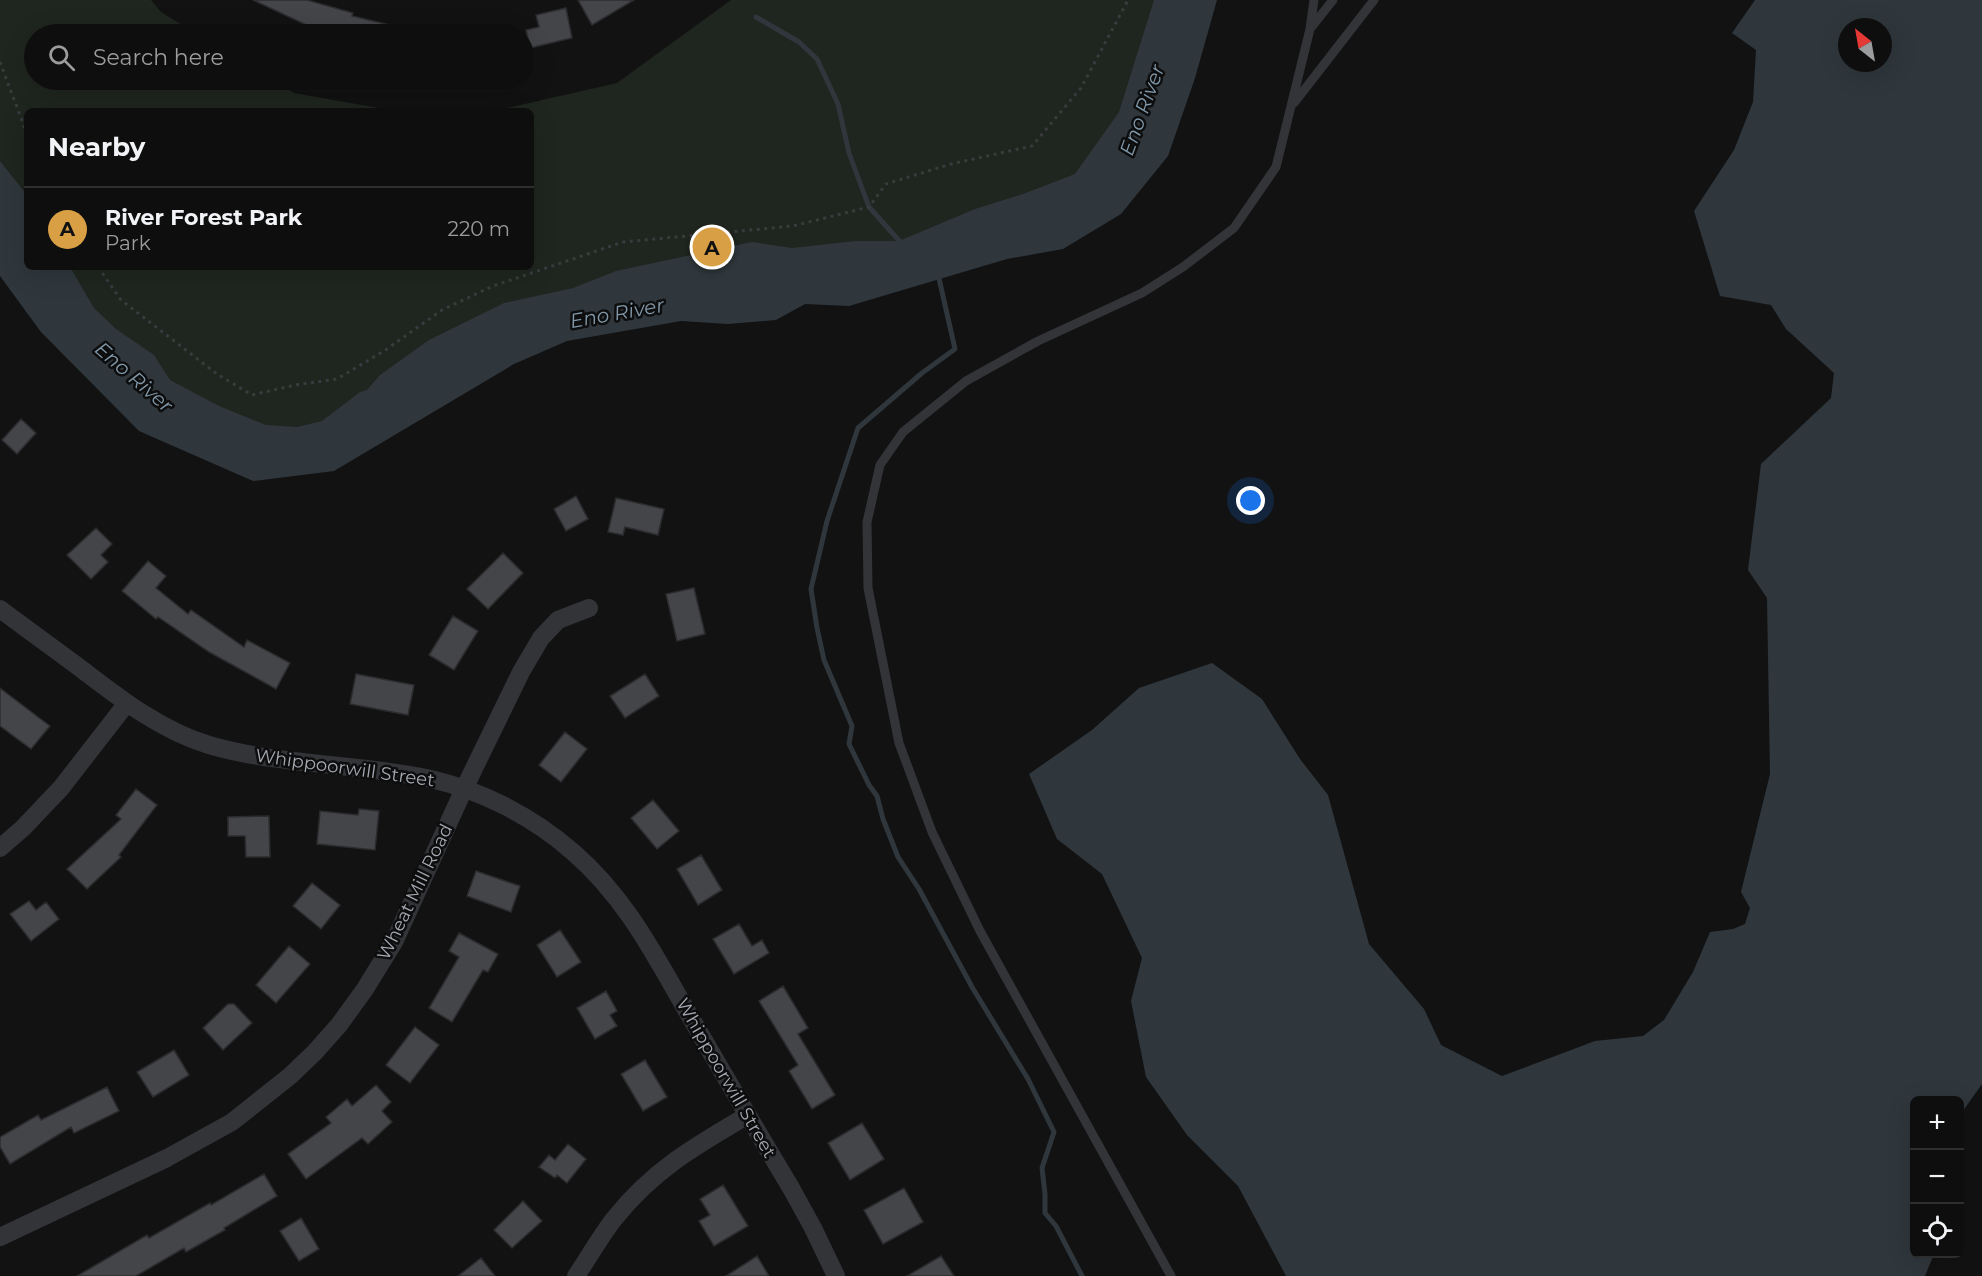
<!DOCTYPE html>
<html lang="en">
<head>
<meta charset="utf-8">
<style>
  :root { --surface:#0e0e0e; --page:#171717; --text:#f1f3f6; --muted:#9b9c9e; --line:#2e2e2e; --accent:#d99f44 }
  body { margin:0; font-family:Montserrat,sans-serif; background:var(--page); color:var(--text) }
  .controls { position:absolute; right:18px; bottom:18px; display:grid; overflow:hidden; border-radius:9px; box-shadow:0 6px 24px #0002 }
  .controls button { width:54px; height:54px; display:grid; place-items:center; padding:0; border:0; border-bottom:2px solid var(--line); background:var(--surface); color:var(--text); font:30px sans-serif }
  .compass { position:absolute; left:1838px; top:18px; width:54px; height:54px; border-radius:50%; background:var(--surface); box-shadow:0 6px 24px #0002; rotate:329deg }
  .you { position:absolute; left:1251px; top:501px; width:21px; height:21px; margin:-15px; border:4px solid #fff; border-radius:50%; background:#1a73e8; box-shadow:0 0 0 9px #1a73e833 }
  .badge { display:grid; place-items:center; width:39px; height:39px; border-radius:50%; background:var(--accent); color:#111; font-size:20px; font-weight:700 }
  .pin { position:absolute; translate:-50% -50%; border:3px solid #fff; box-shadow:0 2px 6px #0006 }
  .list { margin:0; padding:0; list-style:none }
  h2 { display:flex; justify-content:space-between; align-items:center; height:78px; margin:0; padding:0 24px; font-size:26px }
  h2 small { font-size:20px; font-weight:400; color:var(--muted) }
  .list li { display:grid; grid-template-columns:39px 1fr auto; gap:18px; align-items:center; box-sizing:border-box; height:84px; padding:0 24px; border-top:2px solid var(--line) }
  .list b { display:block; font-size:22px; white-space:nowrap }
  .list p { margin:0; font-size:20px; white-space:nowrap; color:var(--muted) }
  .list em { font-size:20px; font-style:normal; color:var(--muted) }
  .icon { flex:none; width:33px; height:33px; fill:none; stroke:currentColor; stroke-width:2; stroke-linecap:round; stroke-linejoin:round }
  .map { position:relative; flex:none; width:1982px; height:1276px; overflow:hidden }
  .search { position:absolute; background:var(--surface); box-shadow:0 6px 24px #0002; left:24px; top:24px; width:510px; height:66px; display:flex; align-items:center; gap:15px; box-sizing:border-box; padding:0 21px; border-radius:33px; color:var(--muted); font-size:22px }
  .panel { position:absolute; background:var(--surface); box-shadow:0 6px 24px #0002; left:24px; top:108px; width:510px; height:162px; border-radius:9px }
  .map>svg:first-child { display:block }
  .green { fill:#1f251f }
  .water { fill:#2f373c; fill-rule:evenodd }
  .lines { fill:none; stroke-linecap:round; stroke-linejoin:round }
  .stream { stroke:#2f373c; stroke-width:5 }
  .building { fill:#444548; stroke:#2c2c2f; stroke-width:1.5 }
  .path { stroke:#3a3b3e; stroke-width:3; stroke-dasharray:3 4.5; stroke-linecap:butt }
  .service { stroke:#333438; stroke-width:9 }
  .minor { stroke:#333438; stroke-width:18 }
  .labels { text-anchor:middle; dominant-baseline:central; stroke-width:5; stroke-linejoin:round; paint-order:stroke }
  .street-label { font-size:18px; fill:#a5aab2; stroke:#0d0d0e }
  .water-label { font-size:20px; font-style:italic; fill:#8098a9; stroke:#0d0d0e }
</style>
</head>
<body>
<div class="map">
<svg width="1982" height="1276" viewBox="0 0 1982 1276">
  <rect width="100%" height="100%" fill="#121213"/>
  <!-- green -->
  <path class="green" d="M0,0h151l10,12 36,22h-163v46h238l22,13 102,18h-369v156h504v-156h-37l123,-28 114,-83h456l-70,174 -77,44 -566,103 -204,142 -235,-173 -35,-64z"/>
  <!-- water -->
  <path class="water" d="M1154,0h63l-22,78 -27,78 -47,58 -58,35 -56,10 -158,47 -44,-2 -29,16 -48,4 -47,-3 -114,20 -53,23 -180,107 -81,10 -114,-50 -98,-99 -41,-56v-115l27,34v72h43l24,41 22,21 38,26 16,25 49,26 47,19 31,2 25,-6 38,-29 7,-2 13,-15 49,-35 75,-37 69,-15 43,-17 136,-29 40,6 63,-7h44l76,-32 48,-15 52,-20 44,-62z
    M1755,0h227v1084l-22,31v-15h-46v154h20l-9,22h-639l-48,-90 -51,-51 -41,-58 -15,-76 11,-43 -40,-84 -45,-35 -28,-65 63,-44 47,-42 73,-25 50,36 38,60 28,36 41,149 55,65 17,36 61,31 93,-35 48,-5 21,-16 29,-48 17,-40 23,-3 12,-5 5,-16 -9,-16 29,-118 -3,-176 -19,-28 13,-106 70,-66 3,-25 -48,-44 -15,-24 -51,-9 -26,-85 40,-61 19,-48 3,-52 -24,-17zM1847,27h36v36h-36z"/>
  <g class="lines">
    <!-- stream -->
    <path class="stream" d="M756,17l43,25 18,17 21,45 11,49 20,54 34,38
      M938,274l17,75 -33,24 -64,55 -31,93 -16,68 6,39 7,32 28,66 -3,18 20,41 8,11 6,23 15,38 21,32 53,98 56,92 26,53 -12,36 3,26v19l11,13 26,50"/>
  </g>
  <!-- building -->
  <path class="building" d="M253,0h54l46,13 -1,3 55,13 -1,5h-72l-17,-4z
    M578,0h56l-42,25z
    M566,8l6,30 -42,10 -4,-18 13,-3 -3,-12z
    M21,419l15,14 -19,21 -15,-14z
    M576,496l12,23 -22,12 -12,-22z
    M616,498l48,11 -6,26 -33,-8 -2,8 -15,-3z
    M96,528l16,16 -11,11 7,7 -17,17 -24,-24z
    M503,553l20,20 -35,36 -21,-20z
    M148,561l18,15 -10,12 32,26 3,-4 53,37 3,-7 43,23 -14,26 -67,-37 -51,-35 -2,2 -34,-28z
    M694,588l11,46 -28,7 -11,-47z
    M453,616l25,15 -24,39 -25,-15z
    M356,674l58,11 -6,30 -58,-11z
    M645,674l14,22 -34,22 -15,-22z
    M0,688l50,38 -19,23 -31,-23z
    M565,732l22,17 -26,33 -22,-17z
    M136,789l21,16 -38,50 2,2 -34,32 -20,-20 54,-50 -5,-4z
    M653,800l26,31 -22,18 -26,-31z
    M359,809l20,2 -4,39 -58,-6 3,-33 38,4z
    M269,816l1,41h-24l-1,-21h-17v-19z
    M701,855l21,35 -24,15 -21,-36z
    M476,871l44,15 -9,26 -44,-16z
    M312,883l28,22 -19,24 -28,-23z
    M29,901l7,9 10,-8 13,17 -28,22 -21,-27z
    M739,924l13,22 10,-6 7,13 -35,21 -21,-35z
    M560,930l21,32 -24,15 -20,-32z
    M459,933l39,21 -10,18 -5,-2 -31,52 -23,-14 30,-51 -10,-6z
    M289,946l21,18 -34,39 -20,-18z
    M783,986l25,42 -10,6 37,61 -23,14 -23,-38 9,-6 -39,-64z
    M606,991l11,20 -7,4 7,11 -22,13 -18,-31z
    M228,1004h6l18,19 -29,27 -20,-22z
    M415,1027l24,18 -29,38 -24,-18z
    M174,1050l15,25 -36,22 -16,-25z
    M645,1060l22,37 -24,14 -22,-37z
    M376,1085l15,17 -9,9 10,11 -24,22 -6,-6 -56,41 -18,-25 43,-31 -5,-6 21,-18 5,7z
    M107,1087l12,24 -45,22 -3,-6 -61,37 -10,-17v-10l38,-22 3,5z
    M862,1123l22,36 -34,21 -22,-37z
    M568,1144l18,15 -19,24 -10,-8 -2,3 -16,-11 10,-12 6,5z
    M264,1174l13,22 -53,32 1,2 -39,22 -2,-4 -48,28h-59l70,-41 2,3 61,-35 1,2z
    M723,1185l25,41 -34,20 -15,-25 11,-6 -10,-16z
    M904,1188l19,34 -40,22 -19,-34z
    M523,1201l19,20 -30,27 -18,-18z
    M301,1218l18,31 -20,12 -19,-30z
    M757,1256l12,20h-43z
    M941,1256l13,20h-47z
    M481,1258l14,18h-37z"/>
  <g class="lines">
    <!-- path -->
    <path class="path" d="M0,62l27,72
      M98,267l23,33 96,74 35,21 43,-10 42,-6 47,-28 58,-41 51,-24 130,-44 170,-16 76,-19 17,-23 65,-20 81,-18 49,-58 47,-88"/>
    <!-- service -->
    <path class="service" d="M1310,29l23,-29
      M1294,103l80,-103
      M1171,1276l-191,-345 -48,-99 -33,-89 -31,-155 -1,-66 13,-57 23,-33 63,-51 72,-40 104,-48 41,-26 51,-39 42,-61 34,-138 4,-29"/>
    <!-- minor -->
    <path class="minor" d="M0,609c28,21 56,41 84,62 38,29 78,60 125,74 72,21 149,18 222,34 52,12 102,38 142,73 53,46 81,102 115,161 34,58 68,117 103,175l22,40 23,48
      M0,848l23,-20 38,-40 66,-85
      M0,1237l167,-79 65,-36 58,-46 25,-24 24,-27 26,-36 29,-47 70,-153 57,-117 20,-34 17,-18 31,-12
      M576,1276c13,-19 24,-39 38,-57 39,-49 81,-73 134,-104"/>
  </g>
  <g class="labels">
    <!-- street labels -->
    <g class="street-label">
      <text transform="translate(345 768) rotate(8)">Whippoorwill Street</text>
      <text transform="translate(415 892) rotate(-64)">Wheat Mill Road</text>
      <text transform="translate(726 1078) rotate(60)">Whippoorwill Street</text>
    </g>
    <!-- water labels -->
    <g class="water-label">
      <text transform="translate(1142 110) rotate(-70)">Eno River</text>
      <text transform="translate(617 313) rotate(-10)">Eno River</text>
      <text transform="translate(134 377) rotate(41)">Eno River</text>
    </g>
  </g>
</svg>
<div class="controls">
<button>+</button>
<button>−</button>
<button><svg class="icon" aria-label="locate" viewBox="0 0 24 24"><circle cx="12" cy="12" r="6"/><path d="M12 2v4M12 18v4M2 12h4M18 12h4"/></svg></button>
</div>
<svg class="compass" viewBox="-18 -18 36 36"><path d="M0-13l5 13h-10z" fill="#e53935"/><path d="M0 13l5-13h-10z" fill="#9b9c9e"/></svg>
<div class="you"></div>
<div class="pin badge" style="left:712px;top:247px">A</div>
<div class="search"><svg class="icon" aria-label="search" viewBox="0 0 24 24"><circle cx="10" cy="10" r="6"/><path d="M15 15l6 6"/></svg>Search here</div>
<section class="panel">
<h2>Nearby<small></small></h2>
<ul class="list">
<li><span class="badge">A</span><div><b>River Forest Park</b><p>Park</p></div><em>220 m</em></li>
</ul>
</section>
</div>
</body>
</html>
